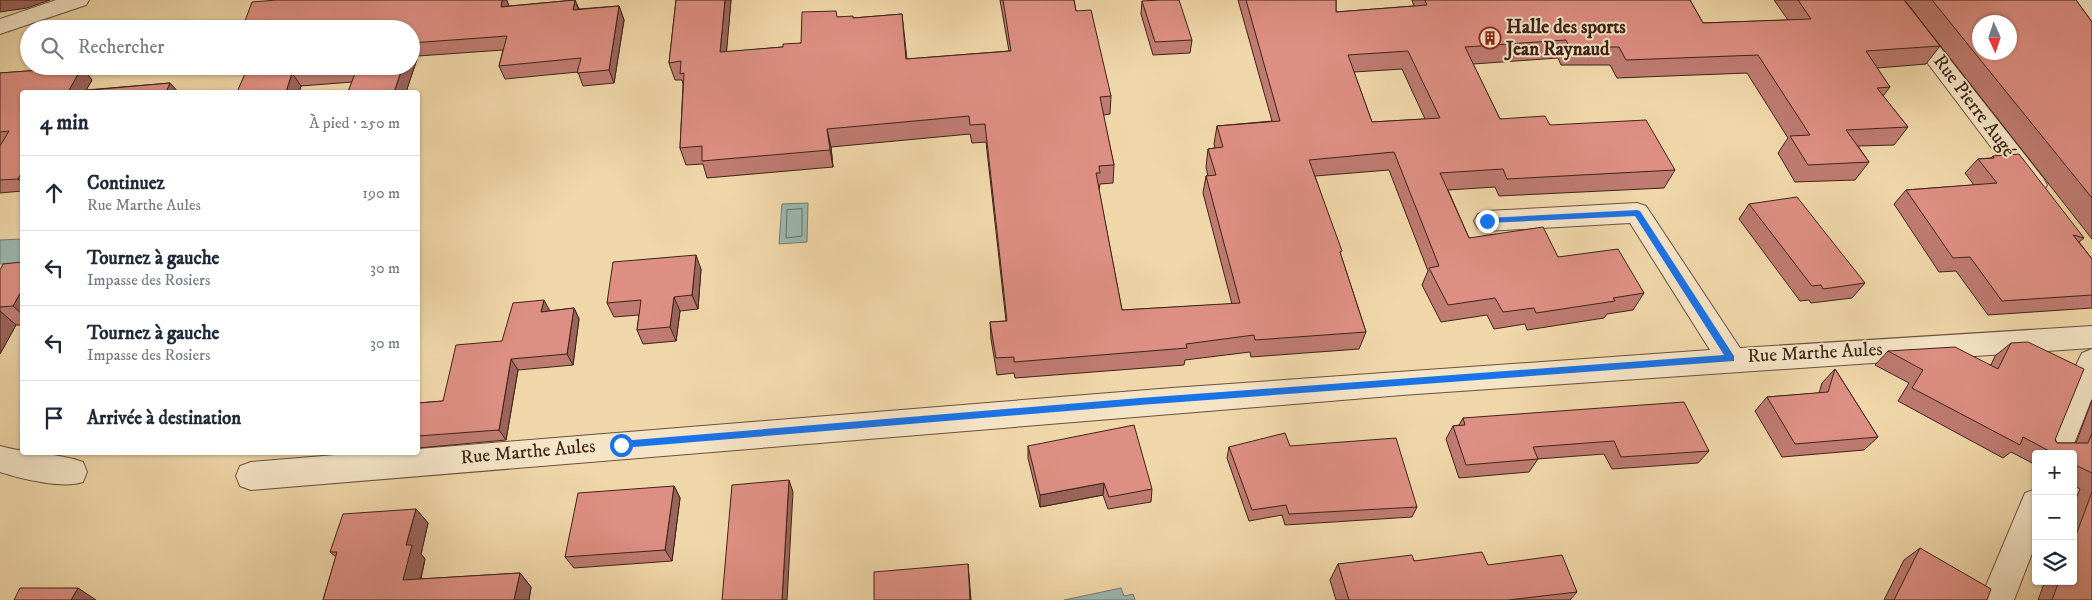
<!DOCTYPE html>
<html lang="fr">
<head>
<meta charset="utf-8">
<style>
  :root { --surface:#fff; --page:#f2f2f3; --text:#1f2937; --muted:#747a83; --line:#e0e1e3 }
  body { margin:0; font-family:"IM FELL DW Pica",serif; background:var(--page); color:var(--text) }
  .controls { position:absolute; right:15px; bottom:15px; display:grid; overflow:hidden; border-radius:5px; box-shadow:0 1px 4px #0004 }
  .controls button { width:45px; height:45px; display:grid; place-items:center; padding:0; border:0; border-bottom:1px solid var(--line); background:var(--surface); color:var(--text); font:25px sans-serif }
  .compass { position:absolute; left:1972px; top:15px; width:45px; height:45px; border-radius:50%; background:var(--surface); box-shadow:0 1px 4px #0004; rotate:177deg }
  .stop { position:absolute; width:15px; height:15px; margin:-11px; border:4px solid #1a73e8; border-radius:50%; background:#fff }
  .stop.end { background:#1a73e8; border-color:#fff; box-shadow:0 1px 5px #0008 }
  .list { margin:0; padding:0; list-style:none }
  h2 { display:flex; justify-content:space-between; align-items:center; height:65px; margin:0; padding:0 20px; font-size:21px }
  h2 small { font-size:16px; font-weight:400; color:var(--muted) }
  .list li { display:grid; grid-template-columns:32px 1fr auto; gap:15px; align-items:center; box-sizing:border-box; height:75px; padding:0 20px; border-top:1px solid var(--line) }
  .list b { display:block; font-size:19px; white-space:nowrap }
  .list p { margin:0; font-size:16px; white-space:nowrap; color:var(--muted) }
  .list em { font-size:16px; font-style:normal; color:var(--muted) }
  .icon { flex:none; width:28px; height:28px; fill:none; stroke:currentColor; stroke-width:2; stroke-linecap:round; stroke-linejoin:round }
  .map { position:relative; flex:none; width:2092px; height:600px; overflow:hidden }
  .search { position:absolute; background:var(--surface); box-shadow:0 1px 4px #0004; left:20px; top:20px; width:400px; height:55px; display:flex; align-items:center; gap:12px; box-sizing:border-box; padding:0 18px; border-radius:28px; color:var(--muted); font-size:19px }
  .panel { position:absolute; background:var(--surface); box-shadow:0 1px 4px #0004; left:20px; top:90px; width:400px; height:365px; border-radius:5px }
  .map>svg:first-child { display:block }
  .water { fill:#9bb8b0; stroke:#757c74 }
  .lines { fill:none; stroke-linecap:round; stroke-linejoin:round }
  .shore { stroke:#6c6e64; stroke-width:1 }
  .minor-casing { stroke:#6a503d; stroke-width:2 }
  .minor { fill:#f5e5c7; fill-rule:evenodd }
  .wall { fill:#bf7b71; stroke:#3d2319; fill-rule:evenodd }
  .shaded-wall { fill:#9b645c; stroke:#3d2319 }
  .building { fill:#de8f83; stroke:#3d2319; fill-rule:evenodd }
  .route { fill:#1a73e8 }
  .labels { text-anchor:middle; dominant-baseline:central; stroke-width:4; stroke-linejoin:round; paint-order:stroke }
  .poi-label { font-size:19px; font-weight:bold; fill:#3d2319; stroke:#f5e5c7; text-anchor:start }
  .street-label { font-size:19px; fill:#3d2319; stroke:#f5e5c7 }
</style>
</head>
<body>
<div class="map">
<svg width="2092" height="600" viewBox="0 0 2092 600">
  <rect width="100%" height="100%" fill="#f0d7a9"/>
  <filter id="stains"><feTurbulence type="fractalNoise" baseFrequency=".004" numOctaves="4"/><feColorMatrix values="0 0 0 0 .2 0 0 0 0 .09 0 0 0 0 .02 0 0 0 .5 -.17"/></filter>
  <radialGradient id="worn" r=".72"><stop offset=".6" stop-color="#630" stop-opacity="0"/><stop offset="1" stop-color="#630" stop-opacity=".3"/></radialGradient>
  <!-- water -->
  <path class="water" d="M808,203l-1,39 -28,2 3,-40z
    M22,239v24l-22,1v-24z
    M1121,588l3,8 9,-2 2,6h-71z"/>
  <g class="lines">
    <!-- shore -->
    <path class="shore" d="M802,209v27l-16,2 1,-28z"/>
    <!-- minor casing -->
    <g class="minor-casing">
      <path id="minor" d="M56,0h33l-3,5 -86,29v-15z
        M1880,0h23l140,178 4,7 -4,7 -9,2 -9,-2z
        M2075,0h17v27l-8,-2z
        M1637,203l9,3 94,142 352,-22v22l-690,47 -1151,95 -11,-4 -4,-10 4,-10 11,-4 120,-10h47v-3l754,-61 538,-38 -80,-127 -143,8 -9,-3 -4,-7 4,-7 9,-3z
        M2092,349v49l-22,56h-30l38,-93 4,-8z
        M0,446c27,8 55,6 83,16l4,10 -4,10c-20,7 -62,-3 -83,-10z
        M2036,489v54l-22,57h-34l45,-107z"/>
    </g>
    <!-- minor -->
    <use href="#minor" class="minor"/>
  </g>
  <!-- wall -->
  <path class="wall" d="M575,0l4,9 40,-3 5,14 -10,63 -31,3 -5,-14 -73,7 -6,-13 4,-16 -85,6 -12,36h-58l4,-10 -51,4 -2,6h-62l174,-63 98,-23z
    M676,0h55l-5,52 57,-5 18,-4 37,-26 15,1 49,-4 5,45 102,-8 -9,-51h74l2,11 35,85 -1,18 -7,1 11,50 -1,18 -13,1 -1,7 23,119 110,-6 -29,-111 3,-17h2l-2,-9 2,-18 7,-1 -1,-4 3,-18 55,-5 -34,-121h98v12l78,-6 -2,-6h278l13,23 85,-3 -14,-20h302l16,22v217l-186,-237 34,44 -14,18 -49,4 13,19 -7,9 25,31 -14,18 -36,1 11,16 -14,18 -60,2 -17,-29 10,-15 -41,-65 -130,5 -7,-13h-49l-3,-7 -85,6 27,55 50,6 125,45 -11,18 -165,8 -4,-9 -47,3 21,48 89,19 86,36 -11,17 -26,4 -3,4 -77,12 -2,-6 -31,5 -7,-14 -46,7 -19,-37 6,-14 -39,-101 -74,6 51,156 -7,17 -108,8 -1,-5 -65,8 -1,5 -169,13 -1,-5 -17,2 -6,-36 -1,-17 16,-1 -20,-179 -14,1 -2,-9 -139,13 2,20 -126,11 -4,-14 -17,1 -6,-17 3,-64 -1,-4h-7l-6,-17zM1402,69l23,50 -53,3 -18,-50z
    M1142,1l50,39 -2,13 -37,2 -12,-41z
    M82,67l10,13 -6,10 84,-7 8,9h-156v99l-22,2v-120z
    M1993,156l91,82 -5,4 13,17v49l-104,7 -32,-44 -17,1 -45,-68 12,-14 68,-5 -9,-12 13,-14 13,-1z
    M1749,204l116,79 -13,15 -41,5 -2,-3 -9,1 -61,-82z
    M22,262v63h-6l-16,29v-84z
    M701,269l-3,40 -18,2 -4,30 -33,3 -6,-14 2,-15 -25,2 -7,-14z
    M574,308l5,11 -6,46 -55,5 -12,70 -88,8v-45l25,-2 59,-60 47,-30z
    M2011,343l46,100h19l16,-43v200h-54l7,-19h28v-75l7,-17 -7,-4v-31h-37v11l-25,-13 -8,6 -105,-57 11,-18 -34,-18 13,-14 103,14 4,-9z
    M1835,369l43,68 -14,13 -82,7 -27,-46 12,-14 52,-4 3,-10z
    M1463,418l246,33 -11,12 -86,6 -8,-15 -67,5h1l-9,13 -70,6 -13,-39 7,-13 6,-1z
    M1028,446l124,43 -1,13 -43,7 -5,-14 -63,12 -12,-49z
    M1290,446l127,61 -5,10 -127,8 -3,-10 -33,6 -22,-63 2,-11z
    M674,486l6,12 -8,63 -98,7 -9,-11z
    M416,509l12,14 -7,31 4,5 -4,20 99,-6 11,14 -2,13h-206l13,-43 -6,-5z
    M1920,548l67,52h-103l20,-40z
    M1414,561l74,4 89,27 -7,8h-234l-6,-20 8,-16z"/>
  <!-- shaded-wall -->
  <path class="shaded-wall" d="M0,0h50l-23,8 -27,4z
    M502,0h5l2,6 -8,1z
    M575,0l5,14 -7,-4z
    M725,0h6l-6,70 -5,-18z
    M619,6l5,14 -10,63 -5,-13z
    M411,43l7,13 -12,36h-12l9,-26h8z
    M82,67l10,13 -7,12h-17z
    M292,73l9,13 -2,6h-13z
    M170,83l8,9h-12z
    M827,129l4,18 2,20 -3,-17z
    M22,172v11l-4,-4z
    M696,255l5,14 -3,40 -6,-14z
    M22,290v24l-9,-8z
    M674,297l6,14 -4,30 -6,-14z
    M544,300l6,11 -9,1z
    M574,308l5,11 -6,46 -6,-11z
    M0,311l16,14 -16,29z
    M511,359l7,11 -12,70 -7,-10z
    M789,480l4,12 -6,108h-5z
    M1104,483l-1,12 -63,12v-12z
    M674,486l6,12 -8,63 -7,-11z
    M416,509l12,14 -7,31 4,5 -8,35 -14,-14 3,-35z
    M968,564l1,11 2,25h-1z
    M520,573l11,14 -2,13h-15z
    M78,588l18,12h-25z"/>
  <!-- building -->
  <path class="building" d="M277,0h225l-1,7 74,-7 -2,10 46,-4 -10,64 -32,3 4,-15 -82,8 8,-30 -96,7v-14h-169l10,-27z
    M676,0h49l-5,52 63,-5v-3l18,-1 1,-31 34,-1 1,6 16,-1v2l49,-4 4,45 105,-8 -8,-51h71l2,11 15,-1 20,86 -11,1 14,68 -15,1 1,7h-4l26,137 118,-7 -34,-127 10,-1 -8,-26 15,-2 -6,-21 63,-5 -34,-121h90v12l91,-7 -2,-5h265l13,23 108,-4 -13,-19h106l36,46 -74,5 24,36 -13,1 31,39 -62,3 23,32 -61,3 -18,-29 20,-1 -52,-80 -132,5 -7,-13h-50l-3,-7 -101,7 35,72 45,-3 5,9 96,-5 29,50 -168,9 -4,-10 -63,4 29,65 74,-11 15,30 60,-8 26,44 -31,5 2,3 -79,12 -2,-5 -31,4 -8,-14 -47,7 -19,-37 10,-2 -45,-114 -85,8 33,91 -2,1 26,80 -111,8 -1,-5 -68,9 1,4 -173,14v-5l-18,1 -6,-36 17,-1 -22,-197 -15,1 -1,-9 -142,13 3,21 -128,11v-15l-22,2 4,-75 -4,1 1,-13 -12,2zM1408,51l32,67 -68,4 -24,-67z
    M1160,0h19l13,40 -37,2 -13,-41z
    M1932,0h144l16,22v176zM1980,22h30v30h-30z
    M246,66h157l-9,26h-46l9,-24 -65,5 -6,19h-49l7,-16z
    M82,67l-14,25 102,-9 -4,9h-144v80l-4,7 -18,1v-34l9,-15 -9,1v-59z
    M2019,154l65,84 -11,-3 19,24v36l-90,6 -32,-44 -17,1 -47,-68 91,-7 -19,-24 16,-1 -1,-2z
    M1797,197l68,86 -42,6 -2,-4 -9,1 -63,-82z
    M696,255l-4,40 -18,2 -4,30 -33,3 4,-30 -34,3 6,-41z
    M22,262v28l-9,16 -13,1v-37l3,-6z
    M544,300l-3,12 33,-4 -7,46 -56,5 -12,71 -81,6v-33l25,-2 13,-56 46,-4 11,-38z
    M2028,342l56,27 -29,71 2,3h31l4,-10v40l-19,-9v-10h-18l-32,-17 -3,8 -108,-57 11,-18 -35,-19 67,-4 43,22 13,-26z
    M1835,369l43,68 -83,7 -28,-47 61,-5z
    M1684,402l25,49 -88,6 -7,-16 -81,6 5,12 -72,6 -13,-39 12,-1 -2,-7z
    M1134,425l18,64 -43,8 -5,-14 -64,12 -12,-49z
    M1285,433l5,13 106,-8 21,69 -128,7 -3,-9 -34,5 -23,-63z
    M789,480l-7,120h-60l10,-115z
    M674,486l-9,64 -100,7 13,-64z
    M2092,492v108h-40l7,-19h14v-38z
    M416,509l-10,36h6l-9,35 117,-7 -6,27h-191l14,-48h-7l13,-38z
    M1920,548l71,41 -4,11h-93z
    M1482,552l6,13 74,-10 15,37 -69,8h-159l-11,-36 74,-9 2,6z
    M968,564l2,36h-96v-28z
    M20,588h58l-7,12h-57z"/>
  <!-- route -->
  <path class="route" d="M1637,210l3,1 94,145v5l-594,44 -519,43 -5,-3 5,-4 519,-43 584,-43 -89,-139 -148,7 -4,-2 4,-3z"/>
  <!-- icons -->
  <defs>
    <g id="building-ring" transform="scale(1.125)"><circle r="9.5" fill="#f5e5c7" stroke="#8f2418" stroke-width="1.5"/><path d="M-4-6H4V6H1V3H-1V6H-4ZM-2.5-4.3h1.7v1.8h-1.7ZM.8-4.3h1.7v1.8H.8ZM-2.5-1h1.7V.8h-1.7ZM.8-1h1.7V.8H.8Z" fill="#8f2418"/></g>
  </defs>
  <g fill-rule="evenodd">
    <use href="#building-ring" x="1490" y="38"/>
  </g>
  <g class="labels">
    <!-- poi labels -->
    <g class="poi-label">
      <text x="1506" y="27">Halle des sports<tspan x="1506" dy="22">Jean Raynaud</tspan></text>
    </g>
    <!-- street labels -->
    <g class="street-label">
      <text transform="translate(1974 106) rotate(53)">Rue Pierre Augé</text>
      <text transform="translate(1815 353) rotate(-3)">Rue Marthe Aules</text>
      <text transform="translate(528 452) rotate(-5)">Rue Marthe Aules</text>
    </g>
  </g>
  <rect width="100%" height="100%" filter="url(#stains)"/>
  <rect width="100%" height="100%" fill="url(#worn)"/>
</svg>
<div class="controls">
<button>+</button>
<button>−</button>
<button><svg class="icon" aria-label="layers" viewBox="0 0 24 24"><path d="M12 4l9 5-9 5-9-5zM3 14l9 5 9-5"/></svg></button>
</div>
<svg class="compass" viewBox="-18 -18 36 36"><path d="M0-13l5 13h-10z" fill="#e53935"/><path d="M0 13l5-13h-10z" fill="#747a83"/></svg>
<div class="stop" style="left:621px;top:445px"></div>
<div class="stop end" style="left:1487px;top:221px"></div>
<div class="search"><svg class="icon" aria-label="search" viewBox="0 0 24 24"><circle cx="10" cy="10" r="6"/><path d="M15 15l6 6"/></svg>Rechercher</div>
<section class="panel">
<h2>4 min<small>À pied · 250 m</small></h2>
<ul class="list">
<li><svg class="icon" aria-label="ahead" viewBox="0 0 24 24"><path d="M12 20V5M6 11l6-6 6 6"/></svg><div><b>Continuez</b><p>Rue Marthe Aules</p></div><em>190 m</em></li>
<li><svg class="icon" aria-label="left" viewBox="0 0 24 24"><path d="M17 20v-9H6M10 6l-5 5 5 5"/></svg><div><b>Tournez à gauche</b><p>Impasse des Rosiers</p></div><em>30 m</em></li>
<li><svg class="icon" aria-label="left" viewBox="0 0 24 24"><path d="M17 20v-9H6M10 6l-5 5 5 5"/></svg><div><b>Tournez à gauche</b><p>Impasse des Rosiers</p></div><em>30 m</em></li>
<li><svg class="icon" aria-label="arrive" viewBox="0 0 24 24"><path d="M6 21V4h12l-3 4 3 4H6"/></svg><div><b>Arrivée à destination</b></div></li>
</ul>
</section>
</div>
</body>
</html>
